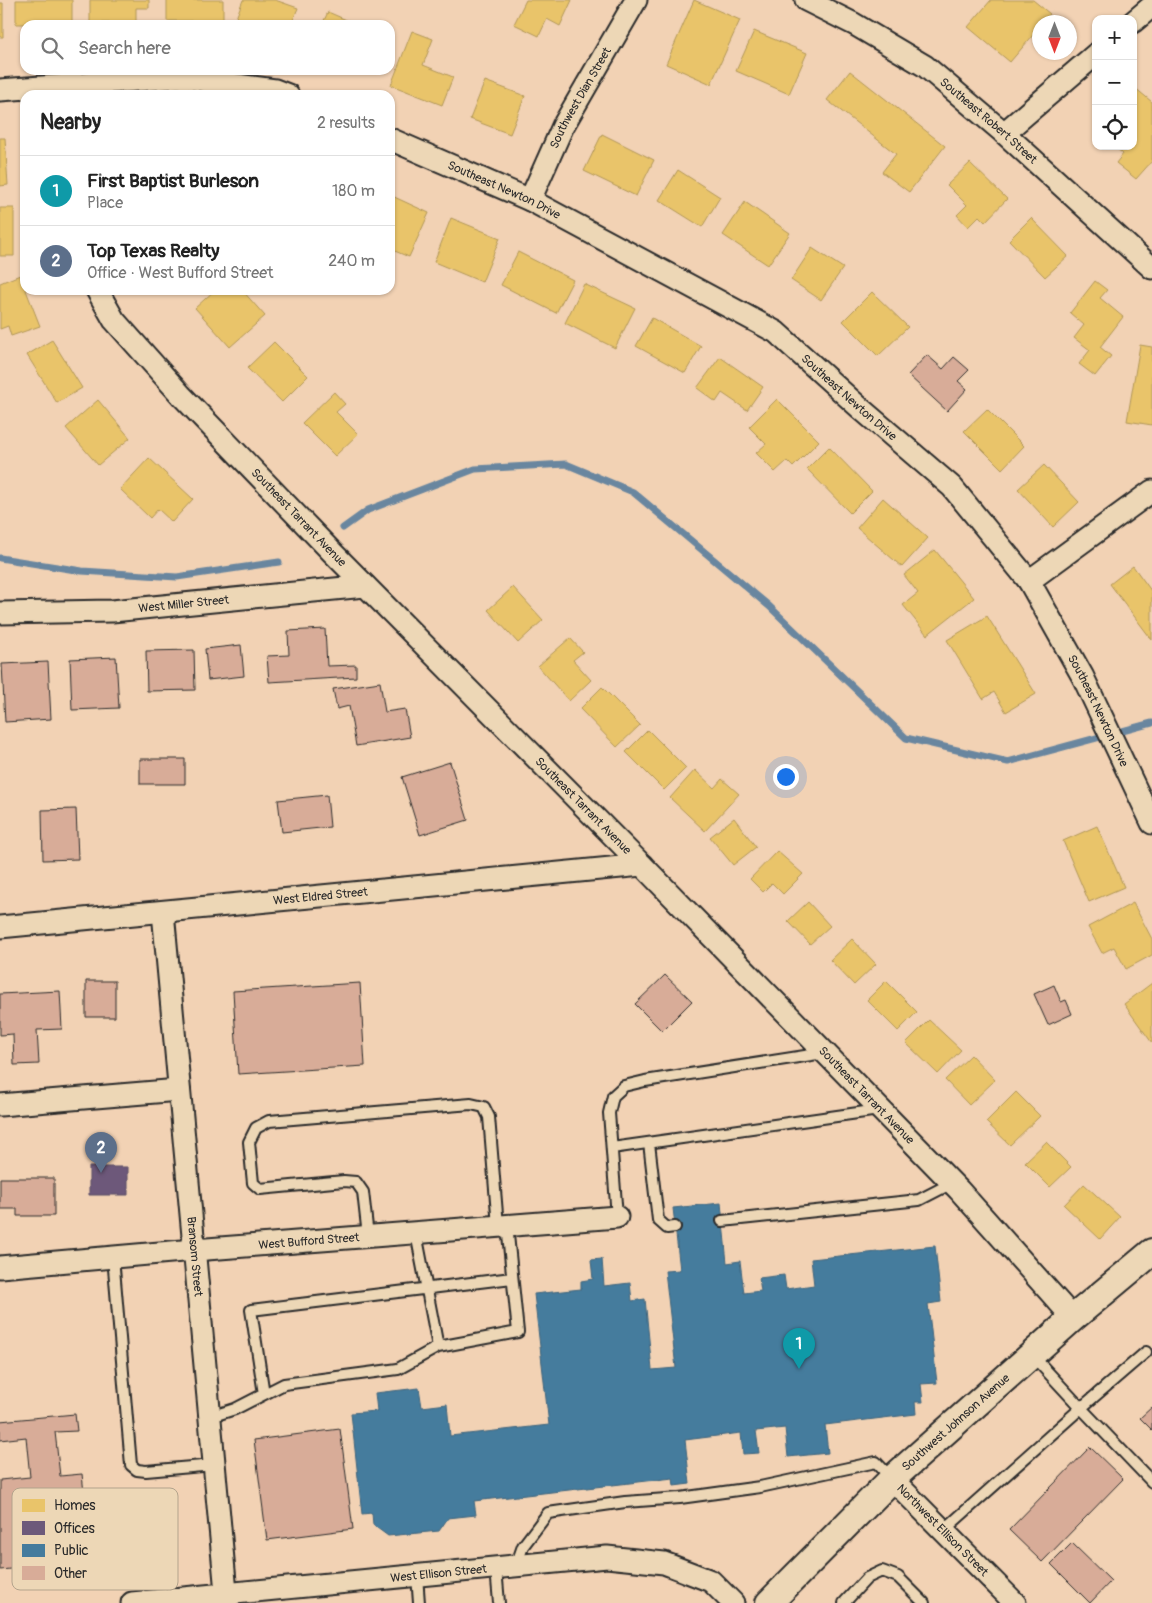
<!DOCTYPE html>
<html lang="en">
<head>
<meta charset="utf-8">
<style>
  :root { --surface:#fff; --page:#f6f6f6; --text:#222; --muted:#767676; --line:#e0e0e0; --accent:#b45309 }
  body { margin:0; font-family:Pangolin,sans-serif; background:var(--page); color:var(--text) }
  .controls { position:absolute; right:15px; top:15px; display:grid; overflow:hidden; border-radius:10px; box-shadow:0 1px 4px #0004 }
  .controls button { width:45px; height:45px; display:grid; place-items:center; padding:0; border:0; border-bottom:1px solid var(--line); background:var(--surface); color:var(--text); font:25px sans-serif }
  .compass { position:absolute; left:1032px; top:15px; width:45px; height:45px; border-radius:50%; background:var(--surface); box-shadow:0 1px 4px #0004; rotate:180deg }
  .you { position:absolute; left:785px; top:776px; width:18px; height:18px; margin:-12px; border:4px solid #fff; border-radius:50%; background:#1a73e8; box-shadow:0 0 0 8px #1a73e833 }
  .badge { display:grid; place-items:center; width:32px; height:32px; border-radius:50%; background:var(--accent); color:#fff; font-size:16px; font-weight:700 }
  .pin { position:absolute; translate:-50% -41px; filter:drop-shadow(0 1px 2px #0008) }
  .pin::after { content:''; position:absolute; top:26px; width:18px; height:15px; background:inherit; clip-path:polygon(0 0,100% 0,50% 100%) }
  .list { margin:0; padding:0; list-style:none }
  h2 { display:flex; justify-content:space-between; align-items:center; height:65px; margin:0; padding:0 20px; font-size:21px }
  h2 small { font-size:16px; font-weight:400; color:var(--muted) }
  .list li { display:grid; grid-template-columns:32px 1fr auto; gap:15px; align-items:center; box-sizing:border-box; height:70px; padding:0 20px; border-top:1px solid var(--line) }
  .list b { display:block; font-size:19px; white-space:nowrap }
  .list p { margin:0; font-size:16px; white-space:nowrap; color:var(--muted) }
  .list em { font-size:16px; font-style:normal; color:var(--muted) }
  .icon { flex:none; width:28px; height:28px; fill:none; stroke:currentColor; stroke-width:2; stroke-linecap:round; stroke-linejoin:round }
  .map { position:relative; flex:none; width:1152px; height:1603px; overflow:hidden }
  .search { position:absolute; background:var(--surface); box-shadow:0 1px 4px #0004; left:20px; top:20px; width:375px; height:55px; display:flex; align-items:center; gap:12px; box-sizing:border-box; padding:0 18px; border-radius:15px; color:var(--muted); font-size:19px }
  .panel { position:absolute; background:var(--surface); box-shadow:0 1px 4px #0004; left:20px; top:90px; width:375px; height:205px; border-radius:15px }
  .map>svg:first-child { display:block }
  .homes { fill:#e9c46a; stroke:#b09657 }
  .offices { fill:#6d597a; stroke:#594b62 }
  .public { fill:#457b9d; stroke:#3d637b }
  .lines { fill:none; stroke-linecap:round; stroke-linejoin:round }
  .stream { stroke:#69869f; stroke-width:7 }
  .building { fill:#d8ac98; stroke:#2b2b2b }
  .service-casing { stroke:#2b2b2b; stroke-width:14 }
  .minor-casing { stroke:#2b2b2b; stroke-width:25 }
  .tertiary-casing { stroke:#2b2b2b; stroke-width:30 }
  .service { stroke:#edd7b6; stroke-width:10 }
  .minor { stroke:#edd7b6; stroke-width:21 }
  .tertiary { stroke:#edd7b6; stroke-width:26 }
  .labels { text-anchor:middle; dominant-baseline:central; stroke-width:5; stroke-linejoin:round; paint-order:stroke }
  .street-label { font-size:12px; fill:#2b2b2b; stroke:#edd7b6 }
  .key { fill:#edd7b6; stroke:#b3a38c; stroke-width:1 }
  .key-label { font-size:14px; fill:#2b2b2b }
</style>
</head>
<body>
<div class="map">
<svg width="1152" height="1603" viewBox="0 0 1152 1603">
  <rect width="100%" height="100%" fill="#f2d2b4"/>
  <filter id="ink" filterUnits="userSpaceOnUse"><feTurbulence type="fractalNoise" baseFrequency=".02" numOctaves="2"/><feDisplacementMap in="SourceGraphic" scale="10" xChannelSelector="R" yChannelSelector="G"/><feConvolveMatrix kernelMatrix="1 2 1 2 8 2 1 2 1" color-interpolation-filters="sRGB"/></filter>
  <g filter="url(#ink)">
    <!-- homes -->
    <path class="homes" d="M16,0h56v24h-56z
      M90,0h59v8h-13v15h-46z
      M167,0h56v21h-56z
      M243,0h32l23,8 -7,17h-35l-20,-7z
      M526,0h46l-12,26 -13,-7 -8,17 -25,-12z
      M694,0l46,20 -29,64 -45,-20z
      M991,0h42l17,14 -7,8h-3v5l-30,35 -42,-35z
      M0,3h3v34h-3z
      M328,12l30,13h-36z
      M412,31l21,8 -10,26 30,12 -11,28 -51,-20z
      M754,31l53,22 -18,41 -53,-23z
      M850,71l95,75 -36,46 -27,-20 14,-18 -69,-54z
      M485,81l40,15 -15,38 -40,-15z
      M1134,87l18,15v59l-16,18 -20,-16 7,-9 -9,-8h19z
      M602,134l52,26 -18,36 -52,-25z
      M0,138h5l3,47 -8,1z
      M970,163l37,36 -22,23 -6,-6 -11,11 -11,-12 10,-10 -20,-20z
      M678,170l42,27 -18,30 -43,-27z
      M390,195l39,18 -20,44 -19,-8z
      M745,202l45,31 -22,32 -45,-30z
      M0,208h14v48h-14z
      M451,218l49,20 -18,44 -48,-20z
      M1031,218l37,38 -23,21 -36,-37z
      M812,248l31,20 -22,32 -30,-20z
      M518,252l55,28 -17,33 -55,-28z
      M20,275l20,51 -29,10 -3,-10 -8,3v-46z
      M1095,281l12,9 -7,8 23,19 -23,30 11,9 -16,20 -16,-12 11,-14 -16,-12 10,-13 -14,-12z
      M584,284l51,24 -20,40 -50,-25z
      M215,290h27l23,26 -35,31 -35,-39z
      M872,292l36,35 -30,29 -35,-35z
      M652,318l49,28 -16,27 -49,-27z
      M52,340l30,48 -25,15 -30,-48z
      M274,342l34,34 -26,26 -35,-34z
      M1140,345l12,2v78l-25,-4z
      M720,357l43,30 -16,23 -25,-17 -6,9 -19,-14z
      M334,392l11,12 -9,8 22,22 -23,22 -33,-33z
      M777,399l42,42 -26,26 -6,-6 -12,11 -19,-19 10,-9 -17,-17z
      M98,400l32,38 -32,27 -32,-37z
      M987,409l37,37 -22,23 -38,-38z
      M829,447l43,44 -22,22 -43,-44z
      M149,458l44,41 -21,23 -14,-13 -8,9 -30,-29z
      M1044,465l35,37 -26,25 -35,-38z
      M883,498l45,40 -26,29 -45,-39z
      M935,550l39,48 -47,37 -24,-30 15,-12 -14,-18z
      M1133,566l19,26v48l-42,-56z
      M513,587l30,33 -25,23 -30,-33z
      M987,616l49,78 -30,18 -12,-20 -11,7 -36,-59z
      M570,638l13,14 -10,8 18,20 -22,21 -31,-35z
      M602,687l38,38 -23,22 -37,-38z
      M648,730l38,38 -22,22 -38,-38z
      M695,770l19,18 8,-9 17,15 -34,37 -35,-33z
      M734,818l22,29 -23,18 -23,-28z
      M1097,826l27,61 -35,15 -26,-61z
      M777,851l26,23 -20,20 -11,-11 -9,9 -13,-13z
      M808,902l22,24 -20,18 -22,-23z
      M1133,903l19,36v16l-26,14 -12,-22 -12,6 -14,-26z
      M852,939l24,25 -22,21 -24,-25z
      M886,981l31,31 -19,19 -31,-31z
      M1152,983v60l-28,-39z
      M929,1020l32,30 -23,24 -32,-31z
      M971,1055l24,25 -26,25 -24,-25z
      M1016,1092l24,24 -30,29 -24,-23z
      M1046,1142l25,25 -21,20 -25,-25z
      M1084,1184l36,33 -20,22 -36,-34z"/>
    <!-- offices -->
    <path class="offices" d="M89,1167h39v28h-39z"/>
    <!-- public -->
    <path class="public" d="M721,1203l6,60 13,-2 4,32 17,-2 -2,-13 25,-3 2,14 28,-4 -3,-26 124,-13 6,56 -13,2 9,79 -16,1 2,18h-8l1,12 -91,11 3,28 -40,4 -3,-29 -29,3 3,22 -16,1 -2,-21 -56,7 5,44 -16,2 -1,-8 -199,23 2,14 -28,3 -9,13 -51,5 -15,-11 -1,-12 -10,1 -11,-101 26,-2 -2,-18 44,-5 3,19 25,-3 3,32 99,-11 -15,-131 47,-5v-8l12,-2 -2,-19 11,-1 2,27 26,-3 2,18 13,-2 7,71 24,-2 -11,-97 15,-1 -7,-62z"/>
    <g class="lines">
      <!-- stream -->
      <path class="stream" d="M343,528l25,-18 107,-41 91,-5 67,28 136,114 137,132 102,24 144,-39
        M0,558l82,13 95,6 102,-15"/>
    </g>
    <!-- building -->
    <path class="building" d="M927,355l16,14 11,-12 15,13 -11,11 9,8 -20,22 -39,-36z
      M325,629l2,37 29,-1v12l-87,5 -2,-26 22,-1 -1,-24z
      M241,645l3,31 -36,4 -3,-31z
      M194,650l1,40 -48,1 -1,-40z
      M116,657l3,51 -47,2 -2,-51z
      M48,662l3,57 -46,3 -3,-58z
      M380,682l5,30 20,-3 5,28 -54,9 -7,-40 -12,3 -4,-20z
      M140,759h45v25h-45z
      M450,762l18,58 -48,15 -18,-58z
      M327,795l3,32 -48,5 -4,-32z
      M76,809l2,50 -35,1 -1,-50z
      M665,975l27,26 -30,30 -27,-27z
      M86,981h29v36h-29z
      M360,983l5,83 -127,8 -5,-83z
      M1054,985l7,17 5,-2 6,14 -24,11 -14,-31z
      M60,991l2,38 -25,1 2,34 -25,1 -1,-31 -13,1v-41z
      M0,1178h54v38h-37v-7h-17z
      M1152,1407v23l-12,-12z
      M75,1414l2,17 -22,1 5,44 22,-2 9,87 -91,9v-90l30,-3 -4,-40 -26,3v-19z
      M340,1429l13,100 -86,11 -13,-100z
      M1090,1447l33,32 -81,83 -33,-32z
      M1072,1543l39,38 -21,22 -39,-39z"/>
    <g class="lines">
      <!-- service casing -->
      <g class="service-casing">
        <path id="service" d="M649,1143l9,77 9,8 8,-1
          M612,1148l267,-38
          M617,1217l-8,-104 4,-17 11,-10 21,-5 179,-28
          M722,1221l197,-21 33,-17
          M416,1233l22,114
          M368,1236l-5,-44 -7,-10 -12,-1 -84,8 -7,-6 -4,-41 7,-14 13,-7 202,-17 13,3 5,10 9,109
          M113,1257l18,208 6,5 9,1 68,-6
          M1146,1352l-65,56 71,74
          M264,1394l-13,-84 261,-32
          M210,1417l25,-8 49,-25 114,-15 40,-22 80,-15 -11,-107
          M943,1531l138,-123 -49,-53
          M516,1566l7,-20 25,-33 77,-11 55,-4 80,-11 116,-25 16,17
          M496,1568l3,35
          M417,1575l2,28
          M844,1603l23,-25 15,-7 16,6 26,26"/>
      </g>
      <!-- minor casing -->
      <g class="minor-casing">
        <g id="minor">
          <path id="s1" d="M806,0l48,24 71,42 79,67 148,135"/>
          <path d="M1133,22l19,-16"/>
          <path d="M0,90l179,-13 96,13 13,5"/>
          <path d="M1004,133l92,-79"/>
          <path id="s2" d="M390,139l140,61 246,132 84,76 92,79 77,94 54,96 69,146"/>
          <path id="s3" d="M530,200l33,-74 73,-126"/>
          <path id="s4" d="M97,290l17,30 67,75 151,157 310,313 317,325 114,128"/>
          <path d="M1029,581l123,-90"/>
          <path id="s5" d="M0,613l112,-2 253,-25"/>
          <path id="s6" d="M163,912l64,691"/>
          <path id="s7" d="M0,927l642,-62"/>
          <path d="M0,1105l179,-15"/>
          <path id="s8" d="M0,1267l194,-17 423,-33"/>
          <path id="s9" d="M892,1479l123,124"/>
          <path id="s10" d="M132,1603l475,-46 57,6 47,18 22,22"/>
        </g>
      </g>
      <!-- tertiary casing -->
      <g class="tertiary-casing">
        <g id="tertiary">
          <path id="s11" d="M769,1603l123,-124 181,-161 79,-66"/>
        </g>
      </g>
      <!-- service -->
      <use href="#service" class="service"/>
      <!-- minor -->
      <use href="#minor" class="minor"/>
      <!-- tertiary -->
      <use href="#tertiary" class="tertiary"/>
    </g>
  </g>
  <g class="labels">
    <!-- street labels -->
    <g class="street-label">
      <text stroke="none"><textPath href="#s3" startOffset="114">Southwest Dian Street</textPath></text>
      <text stroke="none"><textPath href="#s1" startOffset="220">Southeast Robert Street</textPath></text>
      <text stroke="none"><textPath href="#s2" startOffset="125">Southeast Newton Drive</textPath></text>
      <text stroke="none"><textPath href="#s2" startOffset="530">Southeast Newton Drive</textPath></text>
      <text stroke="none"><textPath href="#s4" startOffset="305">Southeast Tarrant Avenue</textPath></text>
      <text stroke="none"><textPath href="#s5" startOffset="184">West Miller Street</textPath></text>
      <text stroke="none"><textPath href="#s2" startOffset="935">Southeast Newton Drive</textPath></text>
      <text stroke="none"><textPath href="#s4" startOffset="710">Southeast Tarrant Avenue</textPath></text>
      <text stroke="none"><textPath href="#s7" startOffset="322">West Eldred Street</textPath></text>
      <text stroke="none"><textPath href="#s4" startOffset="1115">Southeast Tarrant Avenue</textPath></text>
      <text stroke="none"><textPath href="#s8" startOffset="310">West Bufford Street</textPath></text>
      <text stroke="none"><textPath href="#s6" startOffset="346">Bransom Street</textPath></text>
      <text stroke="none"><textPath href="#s11" startOffset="260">Southwest Johnson Avenue</textPath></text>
      <text stroke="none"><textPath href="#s9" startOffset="72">Northwest Ellison Street</textPath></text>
      <text stroke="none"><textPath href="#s10" startOffset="308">West Ellison Street</textPath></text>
    </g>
  </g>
  <!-- legend -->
  <rect x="12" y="1488" width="166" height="102" rx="8" class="key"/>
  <rect x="22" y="1499" width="23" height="13" fill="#e9c46a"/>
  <rect x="22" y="1521" width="23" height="14" fill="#6d597a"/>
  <rect x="22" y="1544" width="23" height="13" fill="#457b9d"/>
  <rect x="22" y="1566" width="23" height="14" fill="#d8ac98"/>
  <g class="key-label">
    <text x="54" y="1510">Homes</text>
    <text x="54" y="1533">Offices</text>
    <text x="54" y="1555">Public</text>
    <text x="54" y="1578">Other</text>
  </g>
</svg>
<div class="controls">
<button>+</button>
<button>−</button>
<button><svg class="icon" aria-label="locate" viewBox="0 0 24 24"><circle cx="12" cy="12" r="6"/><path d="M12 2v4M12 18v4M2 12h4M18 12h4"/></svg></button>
</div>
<svg class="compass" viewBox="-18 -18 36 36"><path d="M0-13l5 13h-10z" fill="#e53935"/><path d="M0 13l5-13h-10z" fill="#767676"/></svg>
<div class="you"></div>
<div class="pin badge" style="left:799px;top:1369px;background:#0f9aa8">1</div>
<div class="pin badge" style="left:101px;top:1173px;background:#5c6f8a">2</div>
<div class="search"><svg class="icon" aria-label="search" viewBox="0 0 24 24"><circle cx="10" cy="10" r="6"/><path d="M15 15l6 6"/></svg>Search here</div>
<section class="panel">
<h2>Nearby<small>2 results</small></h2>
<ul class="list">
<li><span class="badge" style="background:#0f9aa8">1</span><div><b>First Baptist Burleson</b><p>Place</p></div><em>180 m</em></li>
<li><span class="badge" style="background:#5c6f8a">2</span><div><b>Top Texas Realty</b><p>Office · West Bufford Street</p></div><em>240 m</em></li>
</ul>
</section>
</div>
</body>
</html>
